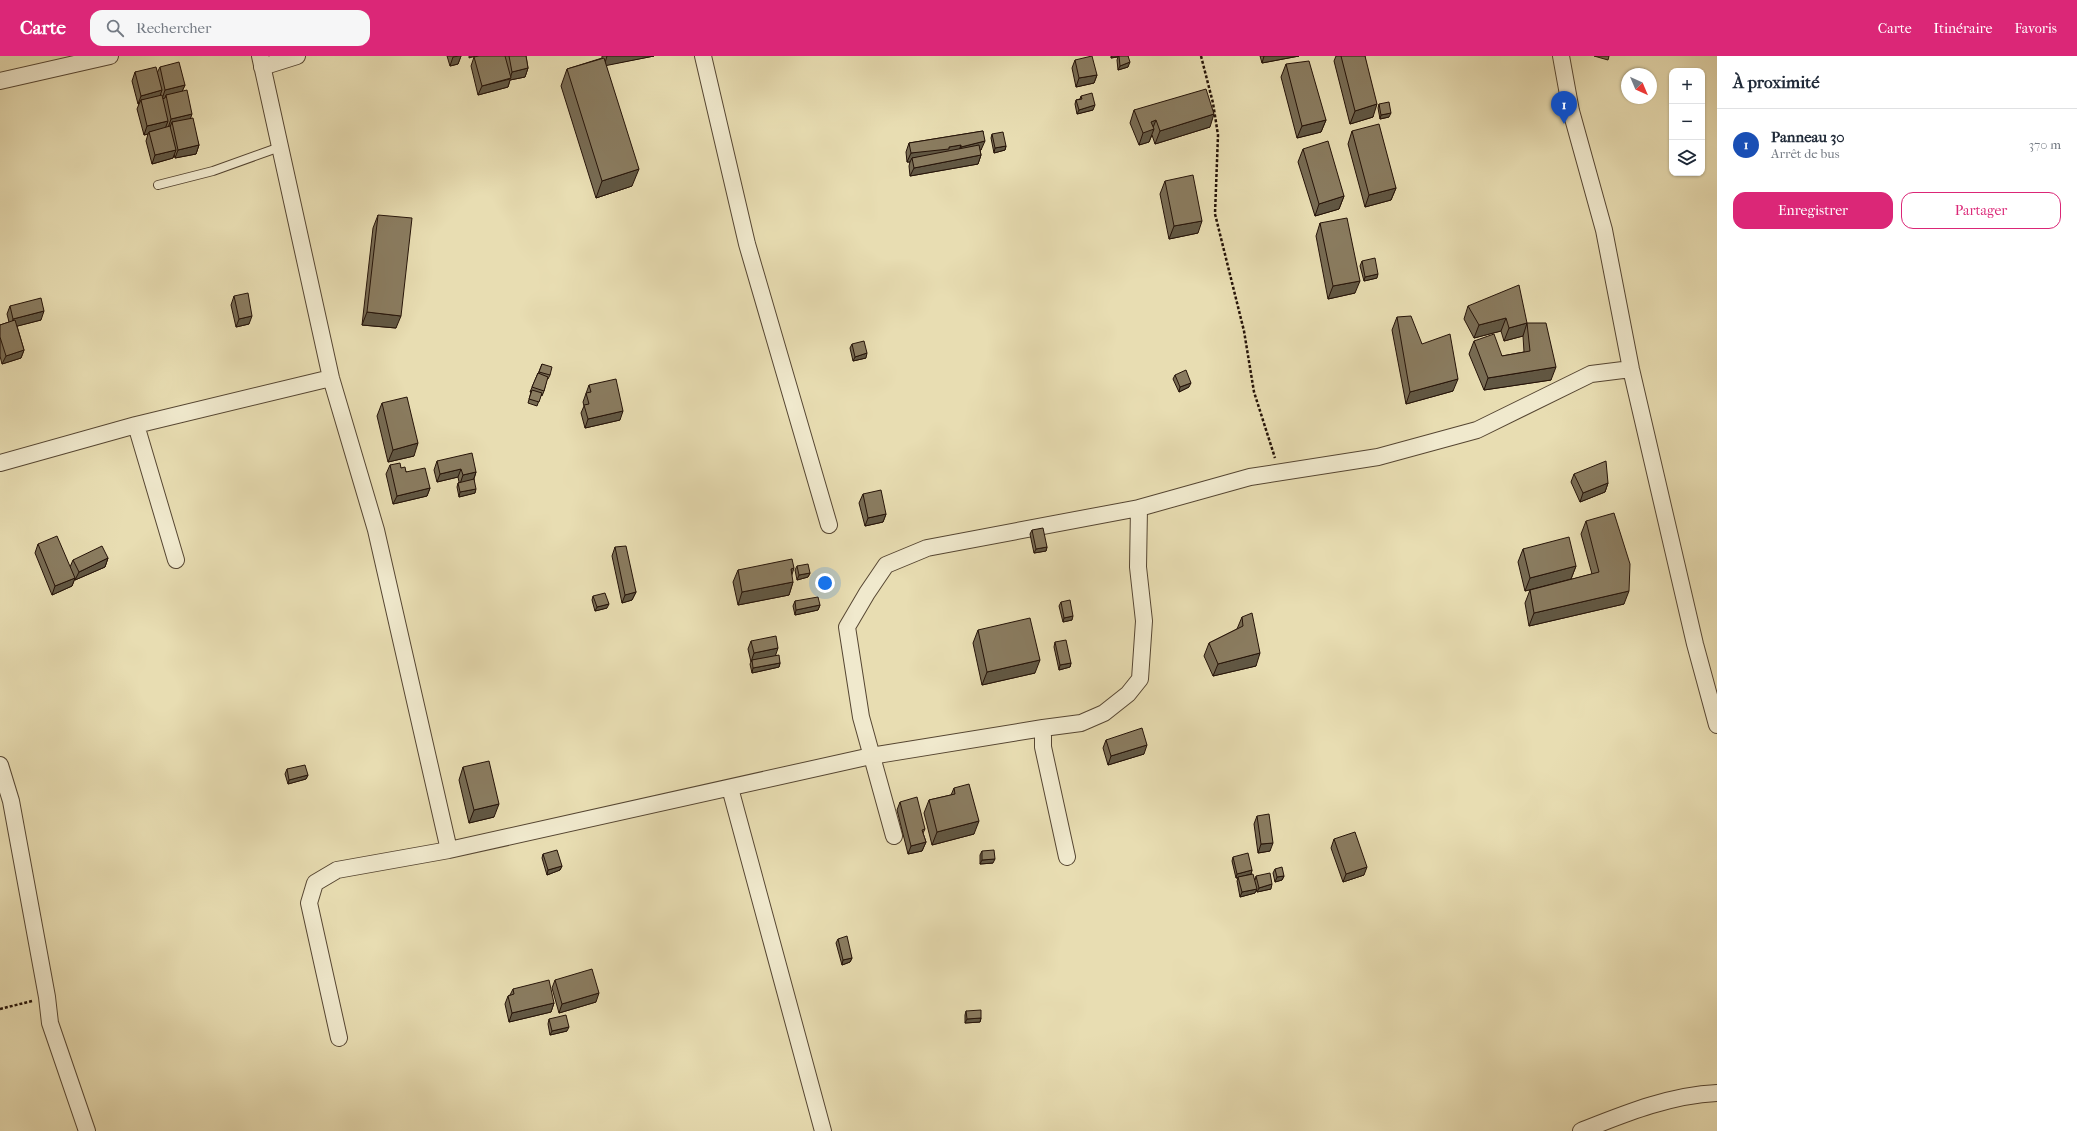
<!DOCTYPE html>
<html lang="fr">
<head>
<meta charset="utf-8">
<style>
  :root { --surface:#fff; --page:#f6f6f7; --text:#1f2937; --muted:#747a83; --line:#e0e1e3; --accent:#db2777 }
  body { margin:0; font-family:"IM FELL French Canon",serif; background:var(--page); color:var(--text) }
  .controls { position:absolute; right:12px; top:12px; display:grid; overflow:hidden; border-radius:8px; box-shadow:0 1px 3px #0004 }
  .controls button { width:36px; height:36px; display:grid; place-items:center; padding:0; border:0; border-bottom:1px solid var(--line); background:var(--surface); color:var(--text); font:20px sans-serif }
  .compass { position:absolute; left:1621px; top:12px; width:36px; height:36px; border-radius:50%; background:var(--surface); box-shadow:0 1px 3px #0004; rotate:136deg }
  .you { position:absolute; left:825px; top:527px; width:14px; height:14px; margin:-10px; border:3px solid #fff; border-radius:50%; background:#1a73e8; box-shadow:0 0 0 6px #1a73e833 }
  .badge { display:grid; place-items:center; width:26px; height:26px; border-radius:50%; background:var(--accent); color:#fff; font-size:13px; font-weight:700 }
  .pin { position:absolute; translate:-50% -33px; filter:drop-shadow(0 1px 2px #0008) }
  .pin::after { content:''; position:absolute; top:21px; width:14px; height:12px; background:inherit; clip-path:polygon(0 0,100% 0,50% 100%) }
  .list { margin:0; padding:0; list-style:none }
  h2 { display:flex; justify-content:space-between; align-items:center; height:52px; margin:0; padding:0 16px; font-size:17px }
  h2 small { font-size:13px; font-weight:400; color:var(--muted) }
  .list li { display:grid; grid-template-columns:26px 1fr auto; gap:12px; align-items:center; box-sizing:border-box; height:72px; padding:0 16px; border-top:1px solid var(--line) }
  .list b { display:block; font-size:15px; white-space:nowrap }
  .list p { margin:0; font-size:13px; white-space:nowrap; color:var(--muted) }
  .list em { font-size:13px; font-style:normal; color:var(--muted) }
  .actions { display:flex; gap:8px; padding:12px 16px }
  .actions a { flex:1; padding:9px 0; border:1px solid var(--accent); border-radius:12px; text-align:center; font-size:14px; color:var(--accent) }
  .actions .main { background:var(--accent); color:#fff }
  .icon { flex:none; width:22px; height:22px; fill:none; stroke:currentColor; stroke-width:2; stroke-linecap:round; stroke-linejoin:round }
  .map { position:relative; flex:none; width:1717px; height:1075px; overflow:hidden }
  header { display:flex; align-items:center; gap:24px; box-sizing:border-box; height:56px; padding:0 20px; background:var(--accent); color:#fff }
  header strong { font-size:19px }
  nav { display:flex; gap:22px; margin-inline-start:auto; font-size:14px }
  .search { width:280px; height:36px; background:var(--page); display:flex; align-items:center; gap:10px; box-sizing:border-box; padding:0 14px; border-radius:12px; color:var(--muted); font-size:15px }
  main { display:flex }
  aside { flex:1; background:var(--surface) }
  .map>svg:first-child { display:block }
  .lines { fill:none; stroke-linecap:round; stroke-linejoin:round }
  .service-casing { stroke:#564632; stroke-width:10 }
  .minor-casing { stroke:#564632; stroke-width:18 }
  .path { stroke:#251308; stroke-width:2.5; stroke-dasharray:3 2; stroke-linecap:butt }
  .service { stroke:#f0e9cd; stroke-width:8 }
  .minor { stroke:#f0e9cd; stroke-width:16 }
  .wall { fill:#776b53; stroke:#251308 }
  .shaded-wall { fill:#615743; stroke:#251308 }
  .building { fill:#8a7c60; stroke:#251308 }
</style>
</head>
<body>
<header>
<strong>Carte</strong>
<div class="search"><svg class="icon" aria-label="search" viewBox="0 0 24 24"><circle cx="10" cy="10" r="6"/><path d="M15 15l6 6"/></svg>Rechercher</div>
<nav><a>Carte</a><a>Itinéraire</a><a>Favoris</a></nav>
</header>
<main>
<div class="map">
<svg width="1717" height="1075" viewBox="0 0 1717 1075">
  <rect width="100%" height="100%" fill="#e8ddb2"/>
  <filter id="stains"><feTurbulence type="fractalNoise" baseFrequency=".005" numOctaves="4"/><feColorMatrix values="0 0 0 0 .2 0 0 0 0 .09 0 0 0 0 .02 0 0 0 .5 -.17"/></filter>
  <radialGradient id="worn" r=".72"><stop offset=".6" stop-color="#630" stop-opacity="0"/><stop offset="1" stop-color="#630" stop-opacity=".3"/></radialGradient>
  <g class="lines">
    <!-- service casing -->
    <g class="service-casing">
      <path id="service" d="M158,129l55,-14 67,-24"/>
    </g>
    <!-- minor casing -->
    <g class="minor-casing">
      <path id="minor" d="M260,0l71,322 45,152 73,320
        M703,0l44,188 82,281
        M1561,0l10,55 33,119 27,139 64,275 22,81
        M262,11l35,-11
        M0,25l110,-25
        M136,369l40,135
        M0,407l136,-38 195,-47
        M0,709l11,36 36,196 3,26 37,108
        M730,732l93,343
        M894,780l-33,-119 -14,-90 20,-34 19,-28 41,-17 212,-40
        M1067,801l-24,-110v-19l38,-5 23,-10 24,-19 12,-15 4,-58 -6,-54 1,-59 111,-31 128,-20 99,-27 114,-56 40,-5
        M339,982l-30,-135 6,-20 22,-13 112,-20 422,-94 172,-28
        M1581,1075c43,-17 89,-36 136,-38"/>
    </g>
    <!-- path -->
    <path class="path" d="M1201,0l12,47 5,32 -3,79 29,117 10,61 21,66
      M0,953l32,-8"/>
    <!-- service -->
    <use href="#service" class="service"/>
    <!-- minor -->
    <use href="#minor" class="minor"/>
  </g>
  <!-- wall -->
  <path class="wall" d="M447,0h14l-3,8 -8,2z
    M479,0h47l2,12 -3,9 -15,3 -2,7 -30,8 -7,-29 3,-9z
    M602,0h52l-48,9 26,121 -36,12 -35,-112 6,-17 35,-11z
    M1111,0h17v11l-10,3 -1,-10 1,-3 -7,1z
    M1260,0h39l-37,7z
    M1336,0h29l8,61 -23,7 -16,-63z
    M1594,0h15l-1,4z
    M1075,4l22,15 -3,8 -18,4 -4,-19z
    M1286,8l40,56 -5,12 -24,6 -16,-61z
    M160,11l25,18 -3,6 17,54 -3,9 -21,4 -1,-4 -1,4 -21,6 -6,-23 2,-7 -4,1 -7,-26 2,-5h-1l-6,-23 3,-9 22,1z
    M1081,40l12,14 -16,4 -2,-10 1,-4 4,-1z
    M1379,48l10,13 -9,2 -2,-11z
    M1134,54l76,17 -55,17 -3,-9 -3,7 -10,3 -9,-22z
    M983,75l-2,19h-1l1,5 -3,9 -68,12 -1,-10 1,-4h-3l-1,-10 3,-9z
    M1352,75l44,57 -5,12 -26,7 -17,-63z
    M992,78l14,12 -1,4 -11,3 -3,-15z
    M1303,93l41,47 -5,13 -24,7 -17,-54z
    M1165,125l33,52 -29,6 -9,-45z
    M378,159l18,113 -34,-3 11,-97z
    M1320,167l35,70 -27,6 -12,-63z
    M1362,205l15,17 -13,3 -4,-15z
    M234,240l15,28 -13,3 -5,-22z
    M10,250l31,14 -24,6 7,24 -3,8 -19,6 -2,-8v-31l9,-3 -2,-8z
    M1468,250l59,17 24,57 -67,10 -15,-36 5,-13 28,15 22,-4 -1,-16 -19,5 -3,-10 -27,7 -10,-19z
    M1397,261l25,27 31,47 -47,13 -14,-74z
    M852,288l14,14 -13,3 -3,-13z
    M542,308l8,11 -2,4h-1l-3,12 -2,5 -1,-1 -4,11 -9,-3 3,-11h-1l8,-19v1z
    M1175,319l14,12 -10,5 -6,-13z
    M589,329l31,35 -35,8 -4,-15 3,-7 -1,-4z
    M382,347l32,53 -26,6 -11,-46z
    M437,405l39,11 -2,7 1,14 -16,4 -2,-10 1,-4 1,-1 -1,-5 -21,5 -3,-12z
    M390,409l11,3 29,20 -3,8 -34,8 -7,-30z
    M1574,418l34,9 -3,9 -25,10 -9,-20z
    M863,438l23,20 -3,8 -18,4 -6,-23z
    M1586,465l38,83 -95,22 -4,-23 5,-13 62,-16 -11,-40z
    M1032,474l15,17 -1,4 -12,2 -4,-19z
    M38,488l32,23 3,-7 35,-2 -3,9 -30,13v-2l-3,8 -20,9 -17,-42z
    M615,491l21,45 -4,8 -10,3 -10,-47z
    M1523,493l53,17 -5,13 -46,12 -7,-29z
    M797,510l13,7 -2,4 -11,3 -2,-10z
    M738,514l55,12 -4,13 -51,10 -5,-23z
    M593,540l14,12 -12,3 -3,-11z
    M795,545l25,4 -2,5 -23,5 -2,-9z
    M1061,546l11,18 -9,2 -4,-16z
    M1242,561l14,49 -43,10 -9,-20 5,-13 28,-14z
    M978,574l57,43 -53,12 -9,-42z
    M751,585l25,14 4,8 -1,4 -27,6 -2,-9 1,-2 -3,-13z
    M1055,586l16,21 -1,4 -11,3 -5,-23z
    M1106,684l38,14 -36,11 -5,-17z
    M463,711l31,50 -25,6 -10,-43z
    M287,713l21,6 -2,4 -18,5 -3,-10z
    M954,732l20,46 -42,11 -8,-32 5,-13 22,-5z
    M900,746l25,27 -2,4 3,9 -4,9 -14,3 -11,-44z
    M1257,760l13,35 -12,2 -4,-29z
    M1334,783l30,36 -21,7 -12,-34z
    M982,795l11,12 -13,1v-9z
    M543,798l19,12 -2,4 -13,5 -5,-17z
    M1233,801l19,13 -1,4 4,6 1,-4 15,13 -14,3 -1,-3 -1,4 -15,4 -3,-16 1,-3h-2l-4,-17z
    M1275,813l9,7 -2,4 -7,2 -2,-9z
    M838,883l14,19 -2,4 -8,3 -6,-22z
    M555,924l41,22 -37,11 -7,-25z
    M513,933l41,14 -3,9 -42,10 -4,-18 3,-8 2,-1z
    M966,955l15,7 -1,4 -15,1v-8z
    M549,963l18,12 -17,4 -2,-11z"/>
  <!-- shaded-wall -->
  <path class="shaded-wall" d="M459,0h2l-3,8 -8,2 3,-9z
    M469,0h7l-7,2z
    M607,0h47l-50,10z
    M1112,0h9l-10,2z
    M1264,0h35l-37,7z
    M1130,6l-2,5 -10,3 2,-4z
    M528,12l-3,9 -15,3 -2,7 -30,8 4,-9 28,-7 2,-7z
    M1097,19l-3,8 -18,4 3,-9z
    M185,29l-4,9 -15,1 -1,3 -3,1 3,-9z
    M162,34l-3,9 -18,1 -2,4h-1l3,-8z
    M1377,48l-4,13 -23,7 5,-13z
    M1095,49l-2,5 -16,4 2,-4z
    M1391,57l-2,4 -9,2 1,-4z
    M192,58l-3,9 -17,-1 -2,5 -2,1 3,-9z
    M1214,58l-4,13 -55,17 5,-13z
    M1156,64l-4,10 2,-1 -5,13 -10,3 4,-12 8,-11z
    M1326,64l-5,12 -24,6 5,-12z
    M168,65l-3,8 -16,3 -1,2 -4,1 3,-9z
    M985,85l-4,9 -23,5 3,-8z
    M199,89l-3,9 -21,4 3,-8z
    M961,89l-3,8 -46,5 -2,4h-3l4,-9z
    M1006,90l-1,4 -11,3 1,-5z
    M176,94l-3,8 -21,6 3,-9z
    M981,99l-3,9 -68,12 4,-8z
    M639,113l-7,17 -36,12 6,-17z
    M1396,132l-5,12 -26,7 4,-12z
    M1344,140l-5,13 -24,7 4,-12z
    M1202,165l-4,12 -29,6 5,-13z
    M1378,218l-1,4 -13,3 1,-4z
    M1360,225l-5,12 -27,6 5,-13z
    M44,255l-3,9 -31,8 3,-9z
    M367,256l34,4 -5,12 -34,-3z
    M252,260l-3,8 -13,3 3,-8z
    M1506,262l-5,13 -27,7 5,-13z
    M1527,267l-4,13 -19,5 5,-13z
    M24,294l-3,8 -19,6 4,-8z
    M867,297l-1,5 -13,3 2,-4z
    M1556,311l-5,13 -67,10 4,-12z
    M1458,323l-5,12 -47,13 4,-12z
    M1191,327l-2,4 -10,5 1,-5z
    M623,355l-3,9 -35,8 3,-9z
    M418,387l-4,13 -26,6 5,-12z
    M461,413l-3,8 -21,5 3,-8z
    M476,416l-3,9 -13,3 3,-9z
    M1608,427l-3,9 -25,10 3,-9z
    M430,432l-3,8 -34,8 4,-8z
    M476,433l-1,4 -16,4 1,-5z
    M886,458l-3,8 -18,4 3,-8z
    M1047,491l-1,4 -12,2 2,-4z
    M108,502l-3,9 -30,13 4,-8z
    M1576,510l-5,13 -46,12 5,-13z
    M794,512l-4,13 1,-12z
    M810,517l-2,4 -11,3 2,-5z
    M75,522l-3,8 -20,9 3,-9z
    M793,526l-4,13 -51,10 4,-13z
    M1629,535l-5,13 -95,22 5,-13z
    M636,536l-4,8 -10,3 3,-8z
    M609,548l-2,4 -12,3 2,-4z
    M820,549l-2,5 -23,5 1,-5z
    M1073,560l-1,4 -9,2 1,-4z
    M778,592l-3,9 -23,3 -1,2 3,-9z
    M1260,597l-4,13 -43,10 5,-12z
    M1040,604l-5,13 -53,12 5,-13z
    M780,607l-1,4 -27,6 1,-5z
    M1071,607l-1,4 -11,3 1,-5z
    M1147,689l-3,9 -36,11 3,-9z
    M308,719l-2,4 -18,5 1,-4z
    M499,748l-5,13 -25,6 5,-13z
    M979,765l-5,13 -42,11 5,-13z
    M926,786l-4,9 -14,3 3,-8z
    M1273,787l-3,8 -12,2 3,-9z
    M995,803l-2,4 -13,1 2,-4z
    M562,810l-2,4 -13,5 1,-5z
    M1367,811l-3,8 -21,7 3,-8z
    M1252,814l-1,4 -15,4 1,-4z
    M1284,820l-2,4 -7,2 2,-5z
    M1272,828l-1,5 -14,3 2,-4z
    M1257,833l-2,4 -15,4 2,-5z
    M852,902l-2,4 -8,3 1,-5z
    M599,937l-3,9 -37,11 3,-9z
    M554,947l-3,9 -42,10 3,-9z
    M981,962l-1,4 -15,1 2,-4z
    M569,971l-2,4 -17,4 2,-4z"/>
  <!-- building -->
  <path class="building" d="M479,0h26l6,22 -29,8 -8,-29z
    M509,0h17l2,12 -16,4z
    M1092,0l5,19 -18,3 -4,-18z
    M1119,0h9l2,6 -10,4z
    M1341,0h24l12,48 -22,7z
    M604,2l35,111 -37,12 -35,-112z
    M1309,5l17,59 -24,6 -16,-62z
    M179,6l6,23 -20,5 -5,-23z
    M156,11l6,23 -21,6 -6,-24z
    M1206,33l8,25 -54,17 -4,-11 -5,2 3,7 -11,4 -9,-23z
    M187,34l5,24 -21,5 -5,-24z
    M1092,37l3,12 -16,5 -3,-10 6,-1 -1,-3z
    M162,39l6,26 -21,5 -6,-26z
    M1389,46l2,11 -10,2 -2,-11z
    M193,62l6,27 -21,5 -6,-28z
    M1379,68l17,64 -27,7 -17,-64z
    M170,70l6,24 -21,5 -6,-23z
    M983,75l2,10 -24,6v-2l-12,2v2l-38,4 -2,-10z
    M1003,76l3,14 -11,2 -3,-14z
    M1328,85l16,55 -25,8 -16,-55z
    M979,89l2,10 -67,13 -2,-10z
    M1193,119l9,46 -28,5 -9,-45z
    M378,159l34,3 -11,98 -34,-4z
    M1347,162l13,63 -27,5 -13,-63z
    M1375,202l3,16 -13,3 -3,-16z
    M1519,229l8,38h19l10,44 -68,11 -14,-37 20,-7 8,22 28,-5 -3,-28 -18,5 -3,-10 -27,7 -11,-19z
    M248,237l4,23 -13,3 -5,-23z
    M41,242l3,13 -31,8 -3,-13z
    M1411,260l11,28 28,-10 8,45 -48,13 -13,-75z
    M15,264l9,30 -18,6 -6,-19v-12z
    M864,285l3,12 -12,4 -3,-13z
    M542,308l10,3 -2,8 -11,-3z
    M1186,314l5,13 -11,4 -5,-12z
    M538,317l10,4 -4,14 -12,-4z
    M616,323l7,32 -35,8 -4,-14 5,-1 -3,-11 5,-1 -2,-7z
    M532,334l10,3 -3,9 -10,-3z
    M407,341l11,46 -25,7 -11,-47z
    M472,397l4,19 -13,3 -2,-6 -21,5 -3,-13z
    M1606,405l2,22 -25,10 -9,-19z
    M400,407l1,5 4,-1 1,5 19,-4 5,20 -33,8 -7,-31z
    M474,423l2,10 -16,3 -2,-9z
    M881,434l5,24 -18,4 -5,-24z
    M1614,457l16,51 -1,27 -95,22 -4,-23 69,-18 -13,-51z
    M1043,472l4,19 -11,2 -4,-19z
    M57,480l18,42 -20,8 -17,-42z
    M1569,481l7,29 -46,12 -7,-29z
    M102,490l6,12 -29,14 -6,-12z
    M626,490l10,46 -11,3 -10,-48z
    M792,503l2,9 -3,1 2,13 -51,10 -4,-22z
    M808,508l2,9 -11,2 -2,-9z
    M605,537l4,11 -12,3 -4,-11z
    M818,541l2,8 -24,5 -1,-9z
    M1070,544l3,16 -9,2 -3,-16z
    M1252,557l8,40 -42,11 -9,-21 34,-17 -1,-9z
    M1030,562l10,42 -53,12 -9,-42z
    M776,580l2,12 -24,5 -3,-12z
    M1066,584l5,23 -11,2 -5,-23z
    M779,599l1,8 -27,5 -1,-8z
    M1142,672l5,17 -36,11 -5,-16z
    M489,705l10,43 -25,6 -11,-43z
    M305,709l3,10 -19,5 -2,-11z
    M969,728l10,37 -42,11 -8,-32 26,-6 -1,-6z
    M917,741l8,32 -3,1 4,12 -15,4 -11,-44z
    M1269,758l4,29 -12,1 -4,-28z
    M1355,776l12,35 -21,7 -12,-35z
    M557,794l5,16 -14,4 -5,-16z
    M994,794l1,9 -13,1v-9z
    M1248,797l4,17 -15,4 -4,-17z
    M1282,811l2,9 -7,1 -2,-8z
    M1270,817l2,11 -13,4 -3,-12z
    M1253,818l4,15 -15,3 -4,-15z
    M847,880l5,22 -9,2 -5,-21z
    M592,913l7,24 -37,11 -7,-24z
    M549,924l5,23 -42,10 -4,-17 6,-2 -1,-5z
    M981,954v8l-14,1 -1,-8z
    M566,959l3,12 -17,4 -3,-12z"/>
  <rect width="100%" height="100%" filter="url(#stains)"/>
  <rect width="100%" height="100%" fill="url(#worn)"/>
</svg>
<div class="controls">
<button>+</button>
<button>−</button>
<button><svg class="icon" aria-label="layers" viewBox="0 0 24 24"><path d="M12 4l9 5-9 5-9-5zM3 14l9 5 9-5"/></svg></button>
</div>
<svg class="compass" viewBox="-18 -18 36 36"><path d="M0-13l5 13h-10z" fill="#e53935"/><path d="M0 13l5-13h-10z" fill="#747a83"/></svg>
<div class="you"></div>
<div class="pin badge" style="left:1564px;top:68px;background:#1a4fb4">1</div>
</div>
<aside>
<h2>À proximité<small></small></h2>
<ul class="list">
<li><span class="badge" style="background:#1a4fb4">1</span><div><b>Panneau 30</b><p>Arrêt de bus</p></div><em>370 m</em></li>
</ul>
<div class="actions"><a class="main">Enregistrer</a><a>Partager</a></div>
</aside>
</main>
</body>
</html>
